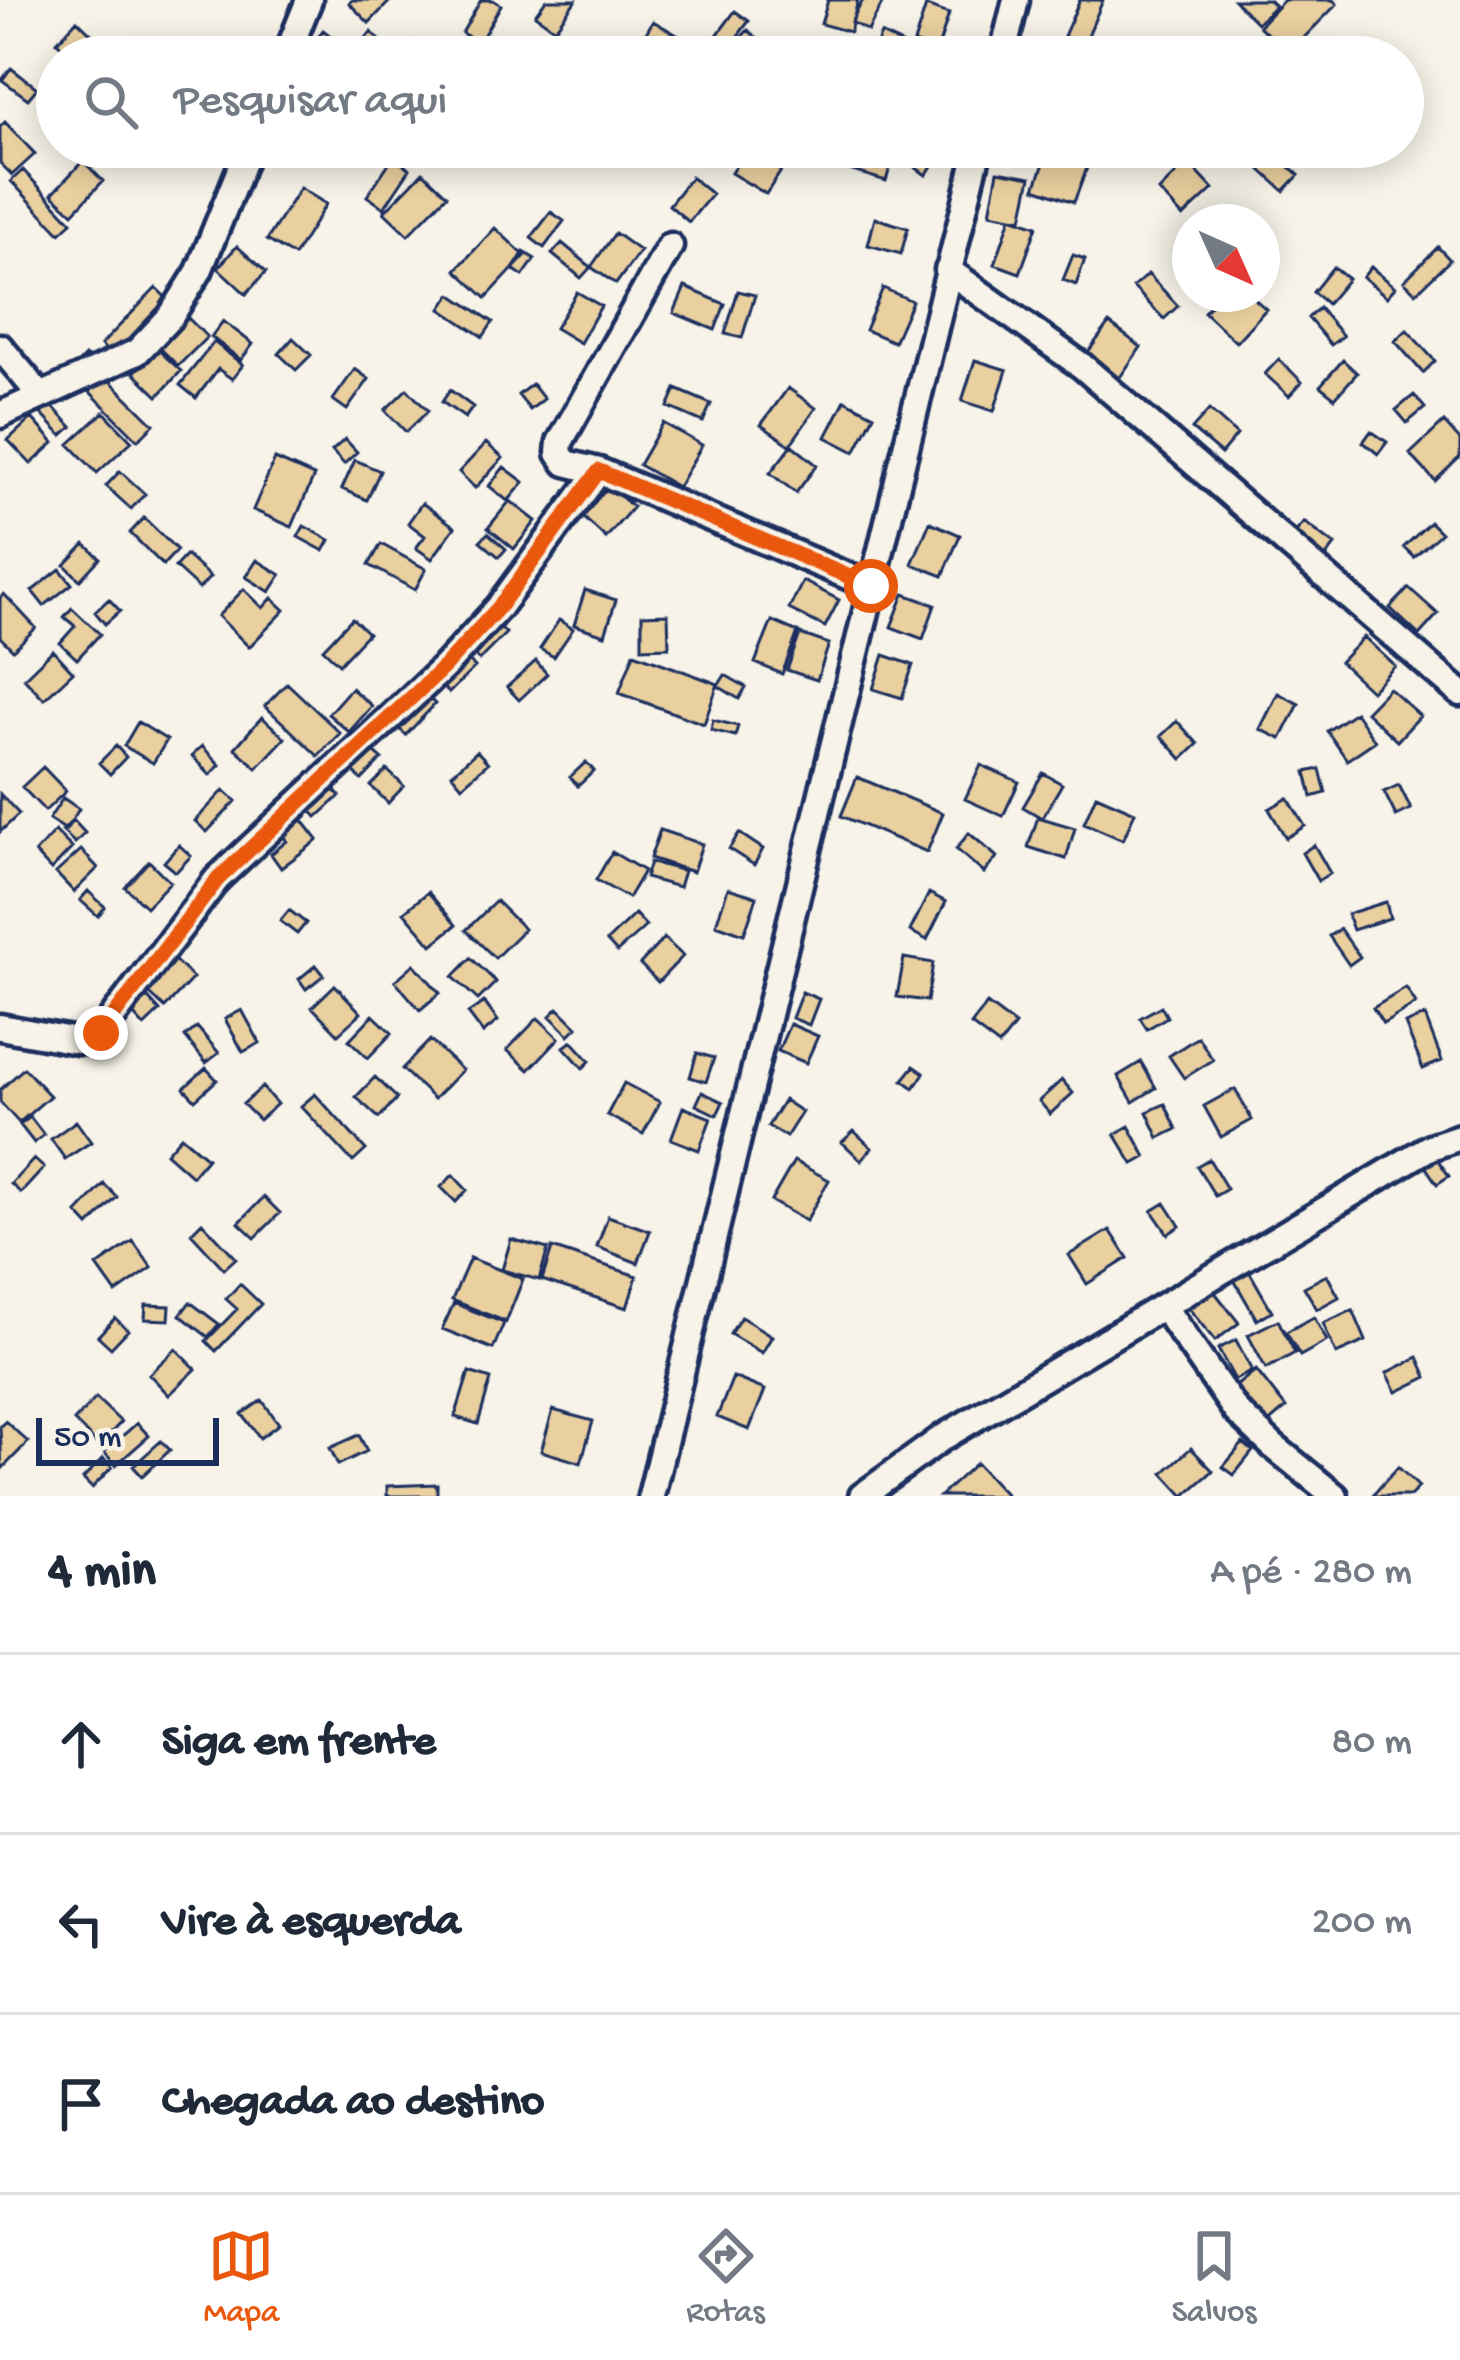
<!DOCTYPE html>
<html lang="pt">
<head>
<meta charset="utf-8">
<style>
  :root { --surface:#fff; --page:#f6f6f7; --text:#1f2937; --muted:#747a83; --line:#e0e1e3; --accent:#ea580c }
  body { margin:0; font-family:"Gochi Hand",sans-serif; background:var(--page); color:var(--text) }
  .compass { position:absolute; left:1172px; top:204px; width:108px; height:108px; border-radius:50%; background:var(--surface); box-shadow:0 6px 30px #0003; rotate:135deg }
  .scale { position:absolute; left:36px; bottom:30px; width:183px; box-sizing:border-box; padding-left:12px; border:6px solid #1b2f5e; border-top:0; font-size:33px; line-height:42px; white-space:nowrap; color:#1b2f5e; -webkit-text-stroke:9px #f7f3e8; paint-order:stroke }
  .stop { position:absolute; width:36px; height:36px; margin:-27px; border:9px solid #ea580c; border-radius:50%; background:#fff }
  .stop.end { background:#ea580c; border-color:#fff; box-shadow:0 3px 12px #0008 }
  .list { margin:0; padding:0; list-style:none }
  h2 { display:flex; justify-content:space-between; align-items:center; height:156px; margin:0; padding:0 48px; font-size:51px }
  h2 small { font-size:39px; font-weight:400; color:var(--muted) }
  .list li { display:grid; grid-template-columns:78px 1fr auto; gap:36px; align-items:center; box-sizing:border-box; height:180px; padding:0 48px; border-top:3px solid var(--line) }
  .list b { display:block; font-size:45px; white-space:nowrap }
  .list em { font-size:39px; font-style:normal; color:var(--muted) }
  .icon { flex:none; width:66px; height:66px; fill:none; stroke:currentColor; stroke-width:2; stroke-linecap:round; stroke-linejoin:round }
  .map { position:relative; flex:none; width:1460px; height:1496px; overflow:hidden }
  .search { position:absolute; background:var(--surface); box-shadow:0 6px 30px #0003; left:36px; right:36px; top:36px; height:132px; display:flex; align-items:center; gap:30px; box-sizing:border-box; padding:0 42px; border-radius:66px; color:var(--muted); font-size:45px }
  .sheet { height:696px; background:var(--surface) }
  nav { display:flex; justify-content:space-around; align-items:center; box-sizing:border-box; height:168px; border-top:3px solid var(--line); background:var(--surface); font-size:33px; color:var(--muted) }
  nav a { display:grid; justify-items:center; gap:6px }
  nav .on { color:var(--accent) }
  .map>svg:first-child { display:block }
  .building { fill:#ead09f; stroke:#1b2f5e; stroke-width:3 }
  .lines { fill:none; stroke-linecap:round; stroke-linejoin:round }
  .minor-casing { stroke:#1b2f5e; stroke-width:33 }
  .minor { stroke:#f7f3e8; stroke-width:24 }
  .route { stroke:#ea580c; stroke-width:15 }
</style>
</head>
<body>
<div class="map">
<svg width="1460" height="1496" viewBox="0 0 1460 1496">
  <rect width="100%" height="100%" fill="#f7f3e8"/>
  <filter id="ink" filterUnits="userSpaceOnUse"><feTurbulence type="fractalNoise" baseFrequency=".00833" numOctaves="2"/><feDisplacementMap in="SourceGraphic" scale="24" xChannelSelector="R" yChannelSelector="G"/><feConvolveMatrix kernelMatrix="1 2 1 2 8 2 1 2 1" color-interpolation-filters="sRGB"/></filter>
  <g filter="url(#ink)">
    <!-- building -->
    <path class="building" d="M352,0h39l-22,23 -20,-20z
      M481,0h12l8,5 -22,38 -17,-10z
      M546,0h30l-21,29 -20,-14z
      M828,0h30l-8,32 -29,-8z
      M863,0h21l-16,31 -17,-9z
      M1080,0h23l-19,45 -20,-9z
      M1234,0h35l6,6 -18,17z
      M1284,0h49l4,4 -49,50 -29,-28z
      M926,6l23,8 -12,37 -23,-8z
      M735,11l14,10 -23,31 -14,-10z
      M77,20l35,34 -3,3h-36l-16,-15z
      M653,21l26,15 -12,21h-35z
      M323,30l26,20 -5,7h-41z
      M748,30l11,10 -19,17 -9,-9z
      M371,32l12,11 -12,14h-16l-3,-2z
      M881,34l27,13 -4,10h-25l-7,-3z
      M698,37l22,20h-27l-7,-6z
      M413,40l22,17h-20l-10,-8z
      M11,68l26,20 -9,11 -26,-19z
      M5,122l30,32 -23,21 -12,-12v-36z
      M845,147h10l38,11 -7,23 -47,-14z
      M920,147l18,10 -12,18 -18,-13z
      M1050,147l40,13 -16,42 -39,-14z
      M746,150l35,21 -15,23 -35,-21z
      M1275,154l24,21 -15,16 -23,-21z
      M393,157l17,12 -26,39 -17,-12z
      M83,161l20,20 -30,32 -21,-19z
      M1188,162l25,27 -30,28 -24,-26z
      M23,170l49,52 -12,11 -49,-52z
      M998,171l33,6 -9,42 -32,-6z
      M423,172l24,23 -39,40 -24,-23z
      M691,177l21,17 -23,28 -20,-17z
      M300,188l26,16 -32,52 -27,-16z
      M551,212l13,9 -20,27 -13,-10z
      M1011,217l26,9 -17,47 -25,-9z
      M875,218l33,10 -7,26 -33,-9z
      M495,228l30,28 -39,42 -30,-28z
      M615,233l25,18 -24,33 -25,-17z
      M562,243l29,24 -10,11 -29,-24z
      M237,246l29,26 -20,22 -28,-26z
      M1438,247l12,13 -34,33 -12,-12z
      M524,252l11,7 -12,17 -10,-7z
      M1073,255l12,4 -9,26 -13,-5z
      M1333,267l15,12 -21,25 -14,-12z
      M1371,267l24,20 -8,10 -24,-20z
      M1148,274l30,32 -14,13 -31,-32z
      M685,287l40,17 -10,26 -41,-17z
      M156,288l29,28 -55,56 -29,-27z
      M883,288l29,13 -18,41 -29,-12z
      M738,291l17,4 -13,43 -17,-4z
      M577,292l24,14 -21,37 -25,-15z
      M451,294l42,28 -10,15 -42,-28z
      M1221,294h28l17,15 -30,33 -32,-30z
      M1319,308l24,28 -12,9 -23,-27z
      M188,318l19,19 -29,29 -19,-19z
      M223,321l30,23 -12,16 -30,-23z
      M1109,323l32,24 -25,36 -33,-24z
      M1407,330l28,31 -12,12 -28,-32z
      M293,338l18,17 -15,15 -17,-16z
      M214,342l29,23 -11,14 -14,-10 -22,29 -16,-13z
      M156,348l25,23 -23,25 -24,-23z
      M85,356l69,68 -16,16 -68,-68z
      M1279,359l23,23 -13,14 -24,-22z
      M975,360l32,10 -13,41 -32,-10z
      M1343,360l14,13 -22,25 -15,-12z
      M355,369l14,10 -22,31 -14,-10z
      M532,384l12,15 -14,11 -12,-15z
      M788,388l28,20 -26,37 -29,-20z
      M50,389l11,12 -7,7 18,19 -10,9 -29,-31z
      M407,389l21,22 -22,21 -21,-22z
      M676,389l35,15 -8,18 -35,-15z
      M450,390l23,17 -8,11 -23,-16z
      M1414,395l11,13 -18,15 -11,-13z
      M845,400l29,15 -19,37 -29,-15z
      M1209,410l28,25 -16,19 -29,-25z
      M104,412l28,29 -35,32 -28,-29z
      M32,418l22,25 -23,21 -23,-24z
      M1444,422l16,18v17l-25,24 -25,-27z
      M663,423l39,22 -24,42 -39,-22z
      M1371,431l16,11 -9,12 -15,-12z
      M345,439l12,13 -13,12 -12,-13z
      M486,443l17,15 -28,30 -16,-16z
      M792,445l25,20 -21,28 -26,-20z
      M275,459l39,17 -22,51 -39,-17z
      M355,460l25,11 -13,29 -25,-11z
      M504,467l20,15 -15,18 27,21 -22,28 -26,-21 21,-26 -20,-16z
      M120,471l25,23 -14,15 -25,-23z
      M609,486l24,21 -27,31 -24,-22z
      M422,503l33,24 -23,32 -16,-11 9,-12 -17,-13z
      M144,518l33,32 -14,15 -33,-32z
      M930,522l30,13 -17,41 -31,-12z
      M1304,522l31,23 -9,12 -32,-23z
      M1430,522l11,11 -27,24 -10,-10z
      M304,526l26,14 -6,11 -26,-14z
      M488,533l18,16 -7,8 -19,-16z
      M85,544l15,14 -20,22 -15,-15z
      M381,544l45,25 -11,21 -46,-25z
      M186,555l24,22 -11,12 -24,-22z
      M257,560l24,15 -11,17 -24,-15z
      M60,569l12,15 -28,22 -12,-15z
      M803,581l36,19 -14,27 -36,-18z
      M1409,588l29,26 -19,21 -29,-27z
      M244,589l19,19 9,-10 13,12 -36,37 -31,-31z
      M585,590l31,10 -11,35 -31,-10z
      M4,594l32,34 -23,22 -13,-13v-39z
      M904,594l31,11 -12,34 -32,-12z
      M109,599l11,12 -15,13 -10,-12z
      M72,608l28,26 -23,25 -17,-16 15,-17 -11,-9z
      M668,614l1,33 -27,1v-33z
      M488,615l18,18 -27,27 -18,-18z
      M352,618l16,15 -29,31 -16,-15z
      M559,620l14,9 -19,28 -14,-8z
      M772,621l26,11 -16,42 -27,-11z
      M800,634l29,10 -12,36 -30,-10z
      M1364,637l31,29 -24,25 -31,-29z
      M53,650l20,22 -29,27 -20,-21z
      M457,650l18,17 -26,26 -18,-16z
      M634,653l84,31 -14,40 -85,-31z
      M884,655l29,10 -11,33 -29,-9z
      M536,661l11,13 -28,26 -12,-13z
      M725,675l21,12 -7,12 -21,-13z
      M287,683l53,50 -22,23 -53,-50z
      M351,688l21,18 -23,26 -21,-18z
      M1389,688l31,28 -23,25 -31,-29z
      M421,690l14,14 -29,31 -15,-14z
      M1278,693l21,11 -18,35 -21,-10z
      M1355,712l20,29 -28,19 -20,-29z
      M262,717l23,21 -28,30 -22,-20z
      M713,720l25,6 -3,10 -24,-6z
      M1177,721l21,23 -16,15 -21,-23z
      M138,722l29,18 -14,23 -29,-17z
      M366,745l16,14 -20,21 -15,-14z
      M116,746l10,11 -16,17 -11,-11z
      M202,746l18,19 -10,10 -18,-19z
      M477,751l11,12 -26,23 -10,-12z
      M586,762l8,9 -16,15 -8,-9z
      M981,765l38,17 -16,34 -38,-17z
      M43,767l23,24 -21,20 -23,-24z
      M1320,769l6,24 -14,4 -6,-25z
      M387,770l17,16 -16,17 -17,-17z
      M1043,773l19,11 -20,34 -19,-11z
      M857,777l86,36 -16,39 -86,-36z
      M326,781l14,15 -23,21 -14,-14z
      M1399,785l12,24 -15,7 -12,-24z
      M224,790l12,11 -29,31 -12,-11z
      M0,794l19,20 -19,18z
      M1096,795l39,17 -12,28 -39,-17z
      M63,798l16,11 -13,21 -17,-11z
      M1288,798l17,28 -19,12 -17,-29z
      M294,809l24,31 -37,28 -10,-14 16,-13 -13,-16z
      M1038,817l37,11 -9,31 -38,-12z
      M73,820l12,13 -10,10 -13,-12z
      M660,830l42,14 -9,28 -43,-14z
      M55,831l17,17 -21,22 -16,-17z
      M739,833l24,16 -9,16 -25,-16z
      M969,833l28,24 -13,16 -28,-24z
      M179,845l12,11 -15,16 -12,-10z
      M1314,845l16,28 -12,8 -16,-28z
      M81,850l17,18 -24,24 -18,-19z
      M612,852l32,19 -16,27 -32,-18z
      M149,861l21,21 -24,25 -21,-20z
      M650,862l34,9 -5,16 -34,-9z
      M728,888l29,9 -13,37 -28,-10z
      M88,891l17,16 -7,9 -18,-16z
      M428,892l28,33 -24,20 -28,-33z
      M929,893l17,9 -19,38 -17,-9z
      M496,901l28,28 -29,29 -29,-28z
      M1386,902l4,16 -37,12 -6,-16z
      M289,910l17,13 -9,11 -17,-13z
      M635,914l11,12 -29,26 -10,-11z
      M1340,929l20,28 -11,8 -20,-29z
      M664,938l19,18 -25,26 -18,-18z
      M167,953l26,25 -28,30 -27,-25z
      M471,958l25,24 -18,18 -25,-23z
      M904,958l29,5 -6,38 -30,-4z
      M414,964l26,29 -20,17 -25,-29z
      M316,965l8,10 -18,14 -7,-10z
      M335,985l26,28 -23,21 -26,-27z
      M1406,988l10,16 -33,20 -10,-16z
      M140,989l20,22 -16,15 -20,-22z
      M802,992l17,7 -10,26 -17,-7z
      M484,1002l14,19 -15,12 -15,-20z
      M987,1004l28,21 -16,21 -28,-21z
      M1161,1006l6,11 -20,12 -7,-11z
      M558,1008l19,19 -8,8 -19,-19z
      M242,1010l18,33 -17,9 -18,-33z
      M373,1015l19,18 -24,25 -19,-18z
      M1425,1016l17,45 -19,8 -18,-45z
      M538,1018l21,20 -30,32 -22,-20z
      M790,1024l28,12 -12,27 -28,-12z
      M197,1027l22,26 -13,10 -21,-26z
      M1198,1037l15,23 -29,18 -15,-22z
      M430,1040l32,30 -28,29 -32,-30z
      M572,1041l18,20 -7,7 -19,-21z
      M697,1053l17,5 -8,24 -16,-5z
      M1141,1062l15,26 -23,14 -15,-26z
      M914,1066l10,7 -10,15 -11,-8z
      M24,1068l26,28 -31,27 -19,-21v-12z
      M206,1068l11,12 -22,20 -11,-12z
      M375,1077l22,21 -18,20 -23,-21z
      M1062,1080l11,13 -23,21 -11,-13z
      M624,1083l36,19 -17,32 -36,-19z
      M262,1087l15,17 -18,16 -16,-16z
      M1235,1089l17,31 -31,17 -17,-31z
      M702,1092l21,10 -6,13 -21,-10z
      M315,1094l51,56 -13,12 -52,-56z
      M784,1100l18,12 -16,25 -18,-11z
      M1165,1104l12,25 -18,9 -12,-26z
      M683,1107l28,11 -12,32 -28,-11z
      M30,1117l14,18 -10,8 -14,-18z
      M76,1121l15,21 -26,17 -14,-20z
      M1129,1126l17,31 -13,7 -18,-30z
      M854,1131l18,17 -11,12 -19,-18z
      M181,1136l26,22 -15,18 -26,-23z
      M1427,1144l22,32 -12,8 -22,-33z
      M34,1159l10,9 -23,25 -10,-9z
      M1209,1159l18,30 -12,7 -18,-30z
      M794,1161l35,19 -23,41 -35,-20z
      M453,1175l14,15 -11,12 -15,-15z
      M104,1184l13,13 -28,29 -12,-13z
      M264,1197l16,16 -25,25 -16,-15z
      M1165,1203l15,23 -12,8 -16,-23z
      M608,1216l42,15 -12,32 -41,-16z
      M202,1222l34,36 -12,11 -33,-36z
      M1110,1230l18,28 -41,26 -18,-29z
      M511,1239l37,10 -9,31 -37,-10z
      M133,1241l19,27 -36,25 -19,-27z
      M552,1248l85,28 -10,32 -85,-28z
      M470,1258l53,21 -17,43 -54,-22z
      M1245,1264l27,47 -15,9 -27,-47z
      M1327,1275l12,22 -22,12 -13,-22z
      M1206,1281l33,42 -24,18 -33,-41z
      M240,1284l21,20 -45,47 -10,-10 31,-32 -11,-10z
      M190,1302l29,22 -11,13 -28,-22z
      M454,1303l50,20 -11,26 -51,-20z
      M146,1305l24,1 -1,14 -24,-1z
      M1353,1310l13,31 -30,13 -13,-31z
      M741,1317l31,19 -10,17 -32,-19z
      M1314,1317l13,24 -27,15 -14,-24z
      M115,1318l13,12 -17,18 -13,-12z
      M1278,1320l17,33 -29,16 -18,-34z
      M1236,1340l16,31 -17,9 -17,-31z
      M176,1349l20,20 -27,26 -20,-21z
      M1418,1357l9,20 -30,15 -10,-19z
      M1256,1370l30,38 -20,17 -30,-39z
      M469,1372l22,7 -13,45 -23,-7z
      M733,1377l32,13 -16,40 -32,-13z
      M96,1398l25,24 -22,24 -25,-25z
      M262,1400l17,24 -19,14 -18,-24z
      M553,1410l40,11 -12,42 -40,-12z
      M5,1421l23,21 -26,27 -2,-42z
      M137,1423l12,13 -33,29 -12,-13z
      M359,1435l8,16 -29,14 -8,-17z
      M161,1441l9,9 -28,26 -9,-10z
      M1243,1443l10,8 -19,24 -11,-8z
      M1191,1448l22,23 -29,25 -21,-23z
      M103,1458l9,9 -20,21 -9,-9z
      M976,1463l31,33h-67z
      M1398,1467l21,20 -9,9h-38z
      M437,1484v12h-50v-10z"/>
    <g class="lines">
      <!-- minor casing -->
      <g class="minor-casing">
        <path id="minor" d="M286,57l23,-57
          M1002,57l14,-57
          M948,270l134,96 378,327
          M0,347l41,49
          M0,415l137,-63 34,-36 28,-45 50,-124
          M599,471l272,115
          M0,1027l77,14h12l12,-8 116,-154 227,-212 55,-60 100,-136 -33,-8 -7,-10 1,-11 110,-196
          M1163,1306l73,105 37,35 62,50
          M651,1496l328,-1349
          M862,1496l80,-58 488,-291 30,-10"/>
      </g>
      <!-- minor -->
      <use href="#minor" class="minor"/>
    </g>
  </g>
  <g class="lines" filter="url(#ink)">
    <!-- route -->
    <path class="route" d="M101,1033l117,-154 226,-212 55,-60 100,-136 272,115"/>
  </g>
</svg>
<svg class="compass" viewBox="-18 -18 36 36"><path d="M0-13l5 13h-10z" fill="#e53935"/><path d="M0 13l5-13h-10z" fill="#747a83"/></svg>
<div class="scale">50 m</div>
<div class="stop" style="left:871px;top:586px"></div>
<div class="stop end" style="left:101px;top:1033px"></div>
<div class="search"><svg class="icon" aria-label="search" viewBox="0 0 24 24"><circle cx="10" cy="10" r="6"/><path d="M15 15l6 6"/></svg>Pesquisar aqui</div>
</div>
<section class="sheet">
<h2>4 min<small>A pé · 280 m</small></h2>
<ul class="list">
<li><svg class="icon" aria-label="ahead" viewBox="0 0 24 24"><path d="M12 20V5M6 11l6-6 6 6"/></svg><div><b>Siga em frente</b></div><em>80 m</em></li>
<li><svg class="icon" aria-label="left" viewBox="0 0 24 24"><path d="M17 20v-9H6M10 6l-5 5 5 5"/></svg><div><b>Vire à esquerda</b></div><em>200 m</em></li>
<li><svg class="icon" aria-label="arrive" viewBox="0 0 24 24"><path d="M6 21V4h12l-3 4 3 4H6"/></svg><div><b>Chegada ao destino</b></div></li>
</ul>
</section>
<nav>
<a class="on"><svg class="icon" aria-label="map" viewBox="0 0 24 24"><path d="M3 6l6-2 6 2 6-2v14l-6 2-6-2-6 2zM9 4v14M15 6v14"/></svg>Mapa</a>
<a><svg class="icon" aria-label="directions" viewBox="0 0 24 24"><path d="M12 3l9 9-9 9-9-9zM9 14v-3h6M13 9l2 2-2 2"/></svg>Rotas</a>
<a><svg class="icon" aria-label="saved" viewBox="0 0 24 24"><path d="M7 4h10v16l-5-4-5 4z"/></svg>Salvos</a>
</nav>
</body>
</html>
